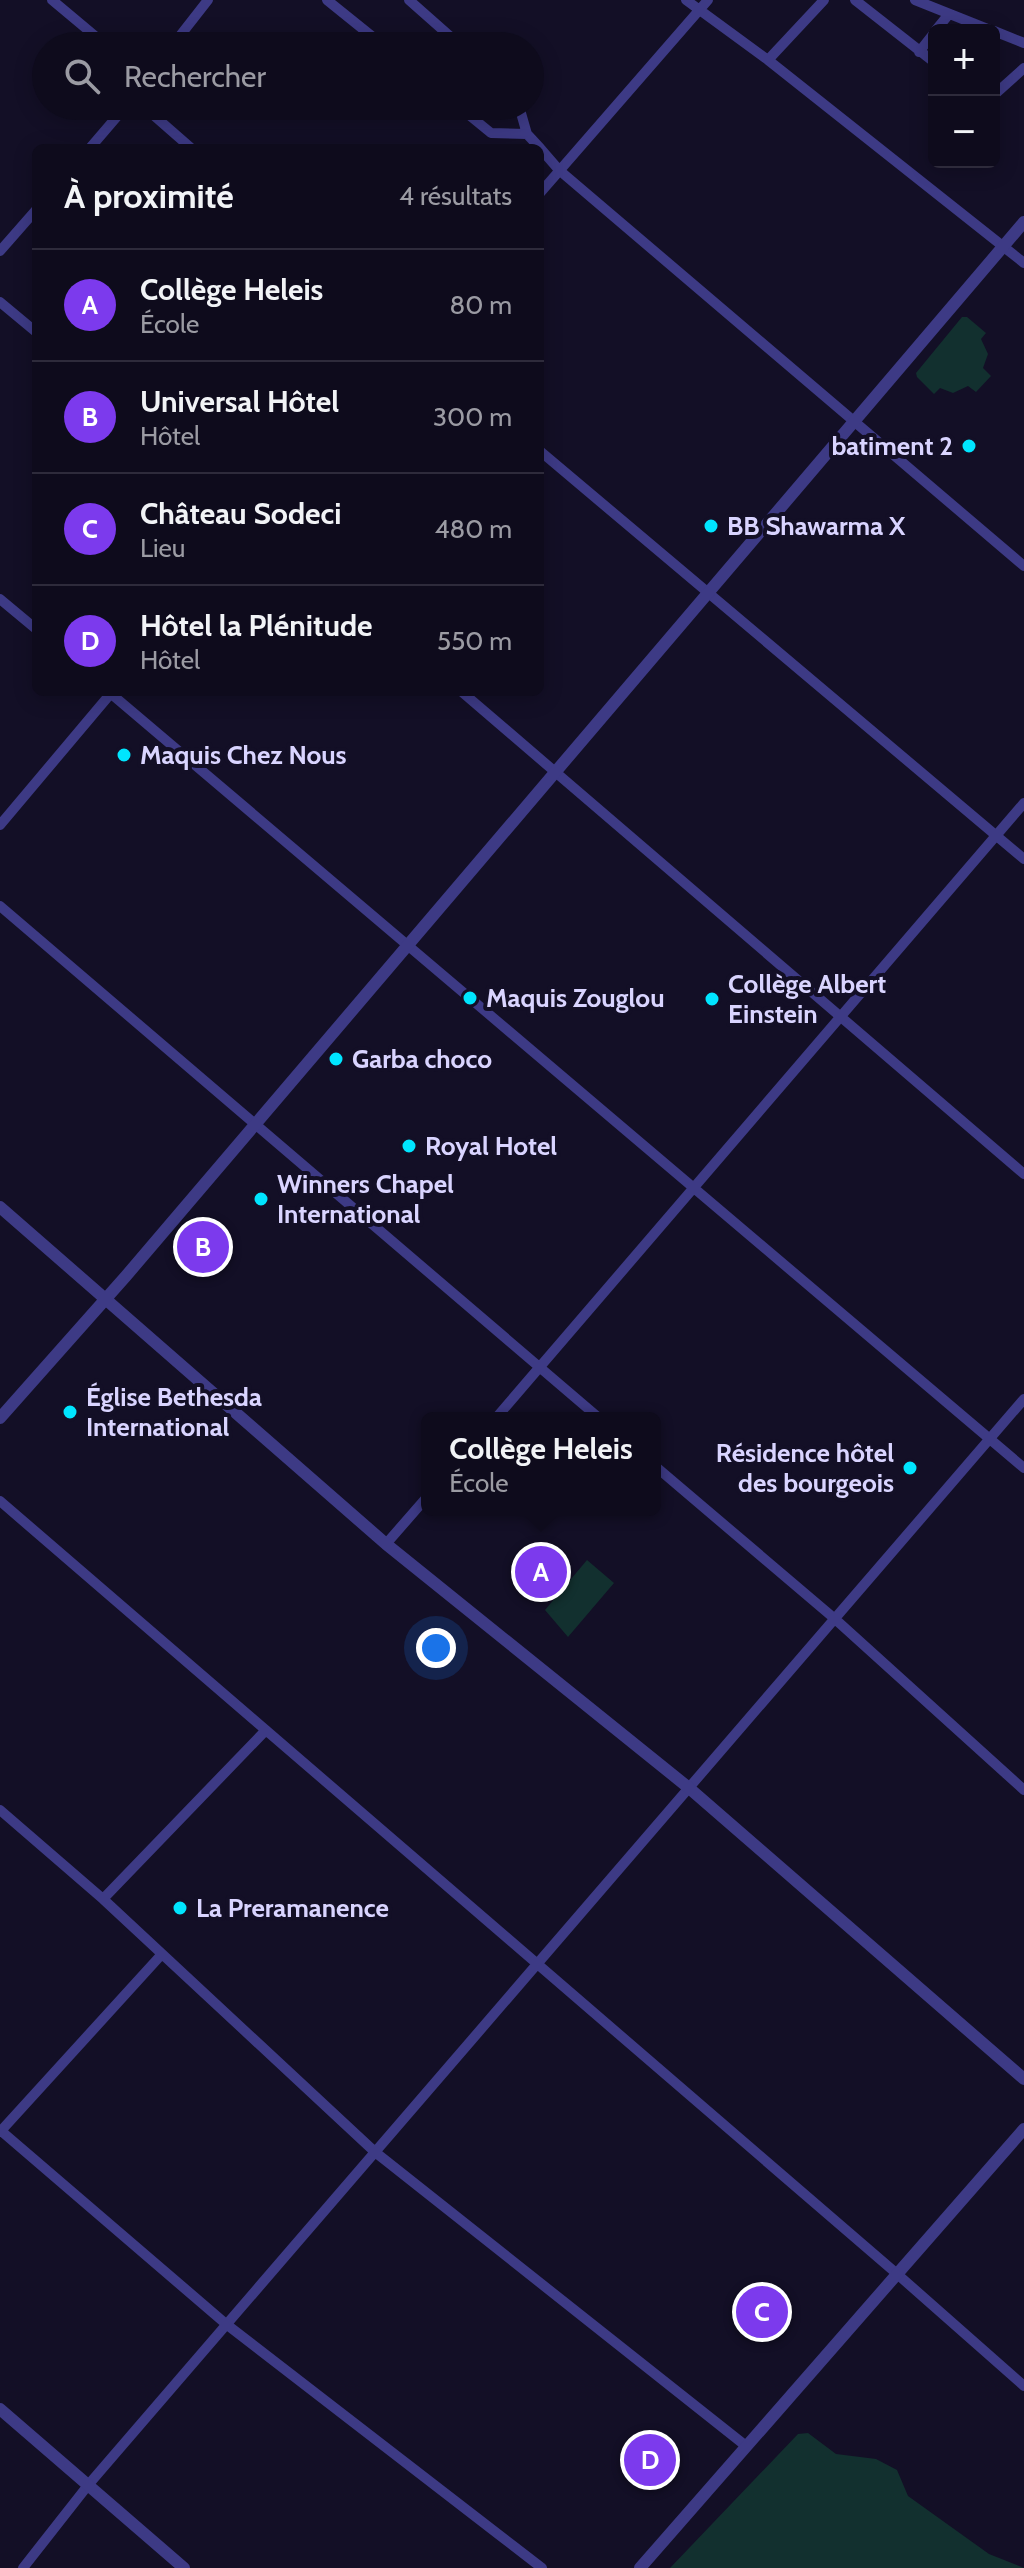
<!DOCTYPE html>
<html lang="fr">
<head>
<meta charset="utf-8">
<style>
  :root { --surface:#0e0b1c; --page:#171425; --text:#f1f3f6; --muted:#9b9ba3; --line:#2e2b3b; --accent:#7c3aed }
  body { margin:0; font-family:Cabin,sans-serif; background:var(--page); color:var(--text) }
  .controls { position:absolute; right:24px; top:24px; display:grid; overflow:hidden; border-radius:12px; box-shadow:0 4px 20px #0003 }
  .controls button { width:72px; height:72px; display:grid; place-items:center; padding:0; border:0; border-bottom:2px solid var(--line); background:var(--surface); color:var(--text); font:40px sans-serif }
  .you { position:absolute; left:436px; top:1648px; width:28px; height:28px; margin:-20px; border:6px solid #fff; border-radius:50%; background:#1a73e8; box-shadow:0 0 0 12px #1a73e833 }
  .badge { display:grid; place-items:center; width:52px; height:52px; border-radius:50%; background:var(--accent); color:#fff; font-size:26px; font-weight:700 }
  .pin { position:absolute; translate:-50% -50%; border:4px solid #fff; box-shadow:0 2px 8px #0006 }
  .popup { position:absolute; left:421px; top:1412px; width:240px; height:104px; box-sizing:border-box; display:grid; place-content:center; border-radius:12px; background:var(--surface); filter:drop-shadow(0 2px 6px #0005); font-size:26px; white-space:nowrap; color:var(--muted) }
  .popup b { font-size:30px; color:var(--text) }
  .popup::after { content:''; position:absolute; left:50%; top:100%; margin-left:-16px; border:16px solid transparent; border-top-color:var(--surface) }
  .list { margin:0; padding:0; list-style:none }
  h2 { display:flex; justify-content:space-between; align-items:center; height:104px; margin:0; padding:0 32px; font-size:34px }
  h2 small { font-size:26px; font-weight:400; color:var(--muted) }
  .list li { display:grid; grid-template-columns:52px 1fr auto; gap:24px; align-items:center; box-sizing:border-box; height:112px; padding:0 32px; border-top:2px solid var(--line) }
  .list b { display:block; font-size:30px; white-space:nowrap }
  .list p { margin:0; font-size:26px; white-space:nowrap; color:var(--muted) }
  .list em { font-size:26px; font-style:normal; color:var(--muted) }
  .icon { flex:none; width:44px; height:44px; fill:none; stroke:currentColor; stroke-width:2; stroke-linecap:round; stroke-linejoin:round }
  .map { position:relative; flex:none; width:1024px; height:2568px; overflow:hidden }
  .search { position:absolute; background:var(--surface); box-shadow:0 4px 20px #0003; left:32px; top:32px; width:512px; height:88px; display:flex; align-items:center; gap:20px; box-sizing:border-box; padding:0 28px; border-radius:44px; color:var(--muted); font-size:30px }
  .panel { position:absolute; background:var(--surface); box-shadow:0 4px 20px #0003; left:32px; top:144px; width:512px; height:552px; border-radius:12px }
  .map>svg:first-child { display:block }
  .green { fill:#12302f }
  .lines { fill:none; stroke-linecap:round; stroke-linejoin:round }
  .minor { stroke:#3d3a85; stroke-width:10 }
  .tertiary { stroke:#3d3a85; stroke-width:12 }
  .poi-dot { fill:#00e5ff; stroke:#130f26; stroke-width:3 }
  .labels { text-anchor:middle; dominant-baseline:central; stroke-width:8; stroke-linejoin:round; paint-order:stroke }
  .poi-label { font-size:26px; font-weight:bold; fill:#d9d4ff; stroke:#130f26; text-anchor:start }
</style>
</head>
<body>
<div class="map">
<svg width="1024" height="2568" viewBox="0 0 1024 2568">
  <rect width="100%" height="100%" fill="#130f26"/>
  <!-- green -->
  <path class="green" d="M962,317h5l19,16 -5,6 7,15 -5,14 8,8 -15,16 -8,-6 -15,7 -13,-5 -6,6 -17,-17 -1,-4z
    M587,1560l27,23 -46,54 -23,-27z
    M808,2433l28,21 40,5 21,11 11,26 81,58 35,14h-354l128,-134z"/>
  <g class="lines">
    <!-- minor -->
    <path class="minor" d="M52,0l55,46
      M327,0l57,46
      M409,0l52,46
      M686,0l82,60 256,203
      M855,0l79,62
      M915,0l75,30
      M936,30l13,-16
      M994,31l30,12
      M172,46l36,-46
      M919,52l15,-19
      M768,60l56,-60
      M994,95l30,-27
      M143,106l48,42
      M458,106l33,27 36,1 13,14
      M519,106l8,28
      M90,148l36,-42
      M540,148l19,22 465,396
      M540,193l168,-193
      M0,251l36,-41
      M0,302l36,30
      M540,451l484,408
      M0,599l36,30
      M109,692l915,776
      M462,692l562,482
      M0,825l112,-133
      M0,906l599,512
      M496,1418l528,-615
      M655,1466l180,153 189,171
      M0,1501l896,772 128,113
      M386,1544l41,-47
      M0,1810l103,89 272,253 371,294
      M103,1899l163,-169
      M0,2130l226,194 316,244
      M0,2132l162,-178
      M23,2568l66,-84 935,-1085"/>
    <!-- tertiary -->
    <path class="tertiary" d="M0,1207l386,337 303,244 335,291
      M0,1418l126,-142 898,-1054
      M0,2409l184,159
      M640,2568l384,-439"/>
  </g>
  <!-- markers -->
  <g class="poi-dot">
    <circle cx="969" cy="446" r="8"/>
    <circle cx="711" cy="526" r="8"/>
    <circle cx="124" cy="755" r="8"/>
    <circle cx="470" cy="998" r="8"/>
    <circle cx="712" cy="999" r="8"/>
    <circle cx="336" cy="1059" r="8"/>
    <circle cx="409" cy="1146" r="8"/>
    <circle cx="261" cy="1199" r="8"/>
    <circle cx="70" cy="1412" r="8"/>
    <circle cx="910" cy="1468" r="8"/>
    <circle cx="180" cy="1908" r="8"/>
  </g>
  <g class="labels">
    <!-- poi labels -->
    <g class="poi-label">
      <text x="953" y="446" text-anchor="end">batiment 2</text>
      <text x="727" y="526">BB Shawarma X</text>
      <text x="140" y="755">Maquis Chez Nous</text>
      <text x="728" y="984">Collège Albert<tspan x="728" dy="30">Einstein</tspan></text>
      <text x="486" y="998">Maquis Zouglou</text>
      <text x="352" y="1059">Garba choco</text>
      <text x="425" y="1146">Royal Hotel</text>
      <text x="277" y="1184">Winners Chapel<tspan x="277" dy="30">International</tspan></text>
      <text x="86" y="1397">Église Bethesda<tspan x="86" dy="30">International</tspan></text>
      <text x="894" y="1453" text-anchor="end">Résidence hôtel<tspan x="894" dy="30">des bourgeois</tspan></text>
      <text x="196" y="1908">La Preramanence</text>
    </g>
  </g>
</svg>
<div class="controls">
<button>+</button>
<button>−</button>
</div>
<div class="you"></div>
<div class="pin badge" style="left:541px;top:1572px">A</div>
<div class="popup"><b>Collège Heleis</b>École</div>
<div class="pin badge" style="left:203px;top:1247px">B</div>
<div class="pin badge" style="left:762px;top:2312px">C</div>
<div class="pin badge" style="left:650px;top:2460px">D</div>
<div class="search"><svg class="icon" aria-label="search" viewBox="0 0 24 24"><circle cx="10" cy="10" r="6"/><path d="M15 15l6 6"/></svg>Rechercher</div>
<section class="panel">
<h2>À proximité<small>4 résultats</small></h2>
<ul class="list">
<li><span class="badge">A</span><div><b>Collège Heleis</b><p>École</p></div><em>80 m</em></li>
<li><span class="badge">B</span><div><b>Universal Hôtel</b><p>Hôtel</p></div><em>300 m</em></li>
<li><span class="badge">C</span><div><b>Château Sodeci</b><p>Lieu</p></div><em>480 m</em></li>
<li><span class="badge">D</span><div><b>Hôtel la Plénitude</b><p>Hôtel</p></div><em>550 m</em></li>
</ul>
</section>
</div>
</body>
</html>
